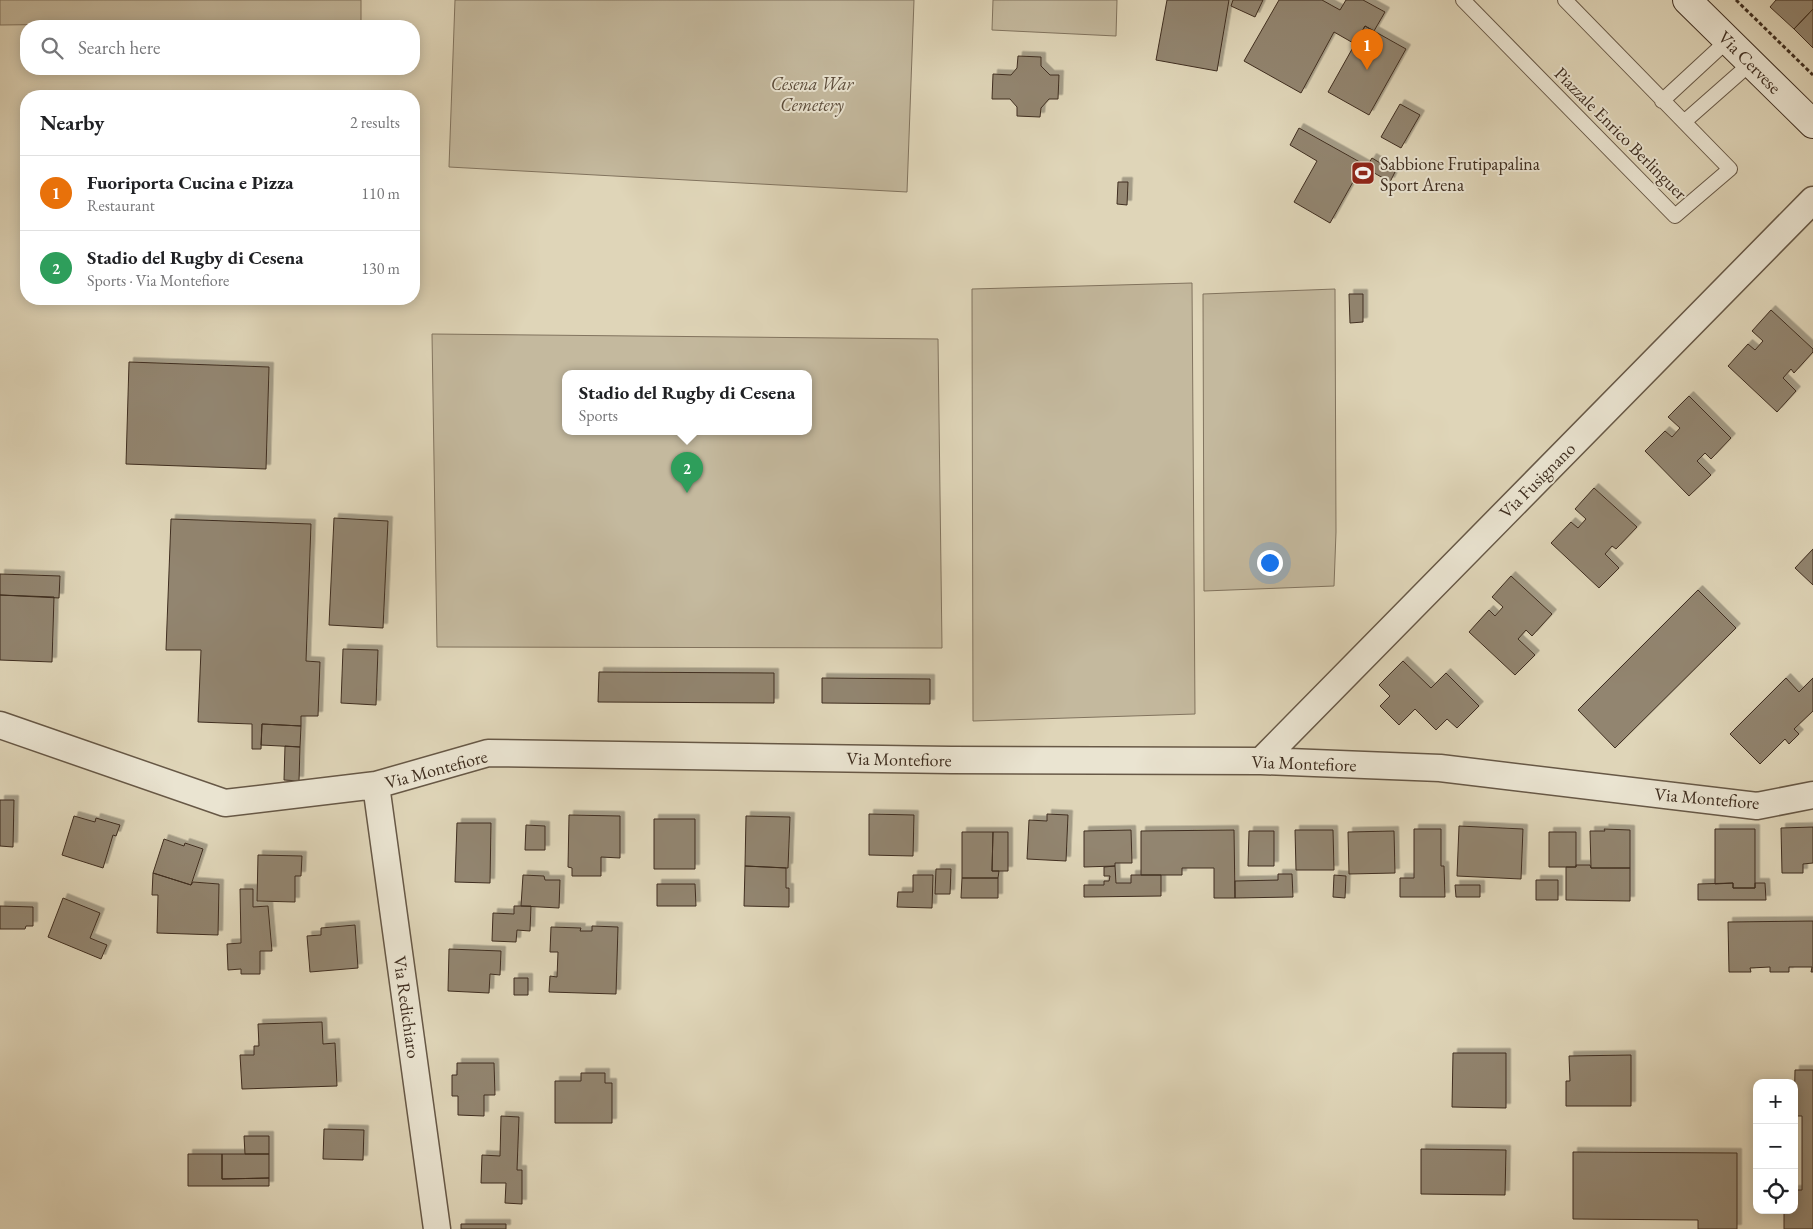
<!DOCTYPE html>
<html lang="en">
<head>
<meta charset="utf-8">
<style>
  :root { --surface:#fff; --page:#f6f6f6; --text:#202124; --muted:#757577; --line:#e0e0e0; --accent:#b45309 }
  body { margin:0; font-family:"EB Garamond",serif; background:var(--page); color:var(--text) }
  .controls { position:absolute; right:15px; bottom:15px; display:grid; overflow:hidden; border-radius:10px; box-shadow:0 2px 12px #0003 }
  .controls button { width:45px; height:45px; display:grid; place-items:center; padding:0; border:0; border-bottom:1px solid var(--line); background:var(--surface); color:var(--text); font:25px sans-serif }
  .you { position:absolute; left:1269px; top:562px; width:18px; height:18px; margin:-12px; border:4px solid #fff; border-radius:50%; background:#1a73e8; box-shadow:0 0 0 8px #1a73e833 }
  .badge { display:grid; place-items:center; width:32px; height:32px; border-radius:50%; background:var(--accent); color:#fff; font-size:16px; font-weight:700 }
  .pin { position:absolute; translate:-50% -41px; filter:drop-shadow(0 1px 2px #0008) }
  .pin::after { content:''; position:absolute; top:26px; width:18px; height:15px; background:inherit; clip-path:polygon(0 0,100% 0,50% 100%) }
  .popup { position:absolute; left:562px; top:370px; width:250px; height:65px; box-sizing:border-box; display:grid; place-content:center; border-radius:10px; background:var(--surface); filter:drop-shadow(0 1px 4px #0005); font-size:16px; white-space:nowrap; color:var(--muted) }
  .popup b { font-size:19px; color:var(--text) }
  .popup::after { content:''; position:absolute; left:50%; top:100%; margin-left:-10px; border:10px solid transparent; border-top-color:var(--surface) }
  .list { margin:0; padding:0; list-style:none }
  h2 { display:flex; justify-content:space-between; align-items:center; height:65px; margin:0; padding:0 20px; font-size:21px }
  h2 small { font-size:16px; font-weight:400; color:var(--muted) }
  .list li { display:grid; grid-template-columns:32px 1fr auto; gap:15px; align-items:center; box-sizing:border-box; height:75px; padding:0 20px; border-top:1px solid var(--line) }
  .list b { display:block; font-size:19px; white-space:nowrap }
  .list p { margin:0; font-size:16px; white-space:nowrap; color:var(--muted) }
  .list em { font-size:16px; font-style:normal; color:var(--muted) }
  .icon { flex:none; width:28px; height:28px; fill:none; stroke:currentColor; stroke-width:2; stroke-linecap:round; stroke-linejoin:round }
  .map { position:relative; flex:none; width:1813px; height:1229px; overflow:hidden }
  .search { position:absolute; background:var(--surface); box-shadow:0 2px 12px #0003; left:20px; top:20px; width:400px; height:55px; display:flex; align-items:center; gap:12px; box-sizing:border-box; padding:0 18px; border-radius:20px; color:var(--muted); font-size:19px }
  .panel { position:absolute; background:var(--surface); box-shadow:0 2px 12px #0003; left:20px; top:90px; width:400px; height:215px; border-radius:20px }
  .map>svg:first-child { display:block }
  .green { fill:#c4b99e; stroke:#82745f; fill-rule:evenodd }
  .building { fill:#92856f; stroke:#3f2e20; filter:url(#shadow) }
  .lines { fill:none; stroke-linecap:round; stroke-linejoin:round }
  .lane-casing { stroke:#675846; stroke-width:16 }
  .street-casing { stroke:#675846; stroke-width:29 }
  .secondary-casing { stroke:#3f2e20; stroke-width:30 }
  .path { stroke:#3f2e20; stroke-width:3; stroke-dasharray:4 2.5; stroke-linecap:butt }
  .lane { stroke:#eae4d1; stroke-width:14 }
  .street { stroke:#eae4d1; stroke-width:26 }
  .secondary { stroke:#eae4d1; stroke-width:28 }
  .labels { text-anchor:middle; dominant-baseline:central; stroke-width:4; stroke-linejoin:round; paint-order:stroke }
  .street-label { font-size:18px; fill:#3f2e20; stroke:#eae4d1 }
  .park-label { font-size:18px; font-style:italic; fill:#5a4a39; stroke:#eae4d1 }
  .poi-label { font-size:18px; fill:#3f2e20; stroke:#eae4d1; text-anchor:start }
</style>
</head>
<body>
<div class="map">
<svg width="1813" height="1229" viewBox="0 0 1813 1229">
  <defs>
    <filter id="shadow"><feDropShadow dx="4.5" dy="-4.5" stdDeviation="0" flood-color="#0004"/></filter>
  </defs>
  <rect width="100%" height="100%" fill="#dfd5b8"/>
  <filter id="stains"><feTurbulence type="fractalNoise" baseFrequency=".004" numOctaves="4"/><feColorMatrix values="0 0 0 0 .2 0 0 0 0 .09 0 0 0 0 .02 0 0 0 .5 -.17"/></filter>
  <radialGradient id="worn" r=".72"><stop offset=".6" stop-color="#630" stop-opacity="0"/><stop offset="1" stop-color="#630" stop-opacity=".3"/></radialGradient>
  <!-- green -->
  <path class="green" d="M0,0h361v21l-361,4z
    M455,0h459l-7,192 -458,-25z
    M993,0h124l-1,36 -124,-6z
    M1192,283l3,431 -222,7 -1,-432z
    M1335,289l1,243 -2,54 -130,5 -1,-297z
    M432,334l506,5 4,309 -505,-1zM808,374v58h-242v-58z"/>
  <!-- building -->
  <path class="building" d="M1167,0h62l-12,71 -61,-11z
    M1233,0h30l-8,17 -24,-11z
    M1279,0h43l18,10 6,-10h17l22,12 -11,19 -9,-5 -10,18 -21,-12 -33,61 -57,-32z
    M1776,0h37v9l-19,20 -24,-22z
    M1813,9v39l-19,-19z
    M1365,26l41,23 -37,66 -41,-23z
    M1018,56l23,1v9l9,9h9l-1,24h-9l-8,9 -1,9 -23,-1v-9l-7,-8h-18l1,-25 18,1 6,-7z
    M1400,104l20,11 -19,33 -20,-11z
    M1299,128l68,38 5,-8 23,14 -5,10 -28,-16 -32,57 -36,-21 23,-41 -27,-16z
    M1118,182h10l-1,23 -10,-1z
    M1349,294h14v28l-13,1z
    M1771,310l42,39v3l-19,21 -3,-4 -8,9 13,13 -19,21 -49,-46 20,-22 7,6 8,-9 -11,-10z
    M129,362l140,5 -3,102 -140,-5z
    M1689,396l42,42 -20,21 -6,-6 -8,8 14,14 -22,21 -44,-45 20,-20 7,6 8,-9 -12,-11z
    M1594,488l43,39 -21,22 -4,-3 -7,8 14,14 -20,20 -48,-45 20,-21 7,6 8,-9 -11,-10z
    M334,518l54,3 -5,107 -54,-3z
    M171,519l140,5 -5,137 14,1 -2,54h-17v10l-39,-2 -1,25h-9v-25l-54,-2 3,-72h-35z
    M1813,549v36l-18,-17z
    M0,574l60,2 -1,22 -59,-3z
    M1511,576l41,38 -20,22 -6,-6 -8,9 17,16 -20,20 -46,-43 20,-22 6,6 8,-9 -11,-10z
    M1698,590l38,38 -121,120 -37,-38z
    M0,595l54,2 -2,65 -52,-2z
    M343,649l35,1 -2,55 -35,-2z
    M1403,661l28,27 15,-15 33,33 -22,22 -10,-9 -11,11 -21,-21 -16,16 -19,-19 10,-10 -11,-11z
    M599,672l175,1v30l-176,-1z
    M822,678l108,1v25l-108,-1z
    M1786,678l13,14 14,-14v33l-19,18 5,5 -10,10 -4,-5 -25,25 -30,-30z
    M262,724l39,2 -1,21 -39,-2z
    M285,746l15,1 -1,34 -15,-1z
    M0,800h14l-1,47 -13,-1z
    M869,814l45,1 -1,41 -44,-1z
    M1047,814l21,1 -2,46 -39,-2 2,-39 18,1z
    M569,815l51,1v42l-19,-1v19h-29v-8l-4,-1z
    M74,816l21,6 1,-4 24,7 -4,11 -3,-1 -10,33 -41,-13z
    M746,816l44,1 -2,51 -43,-2z
    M654,819h41v50h-41z
    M457,823h34l-1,60 -35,-1z
    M526,825l19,1v24h-20z
    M1459,826l64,3 -2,50 -64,-3z
    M1813,827v36l-10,1v9h-21l-1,-45z
    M1414,829h27v37h3l1,31h-45v-19h14z
    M1604,829l26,1v38h-39l-1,-37h15z
    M1715,829h40v59h-22v-5l-18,1z
    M1131,830l1,33h-17v3l-31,1v-36z
    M1234,830l1,68h-21v-30h-32v7h-41v-44z
    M1295,830h38l1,40h-38z
    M1249,831h25v35h-26z
    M1394,831l1,42 -46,1 -1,-42z
    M962,832h31l-1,39h7l-1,7h-36z
    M993,832h15v39h-16z
    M1549,832h27v35h-27z
    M164,839l20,7 1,-3 18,6 -12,36 -38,-12z
    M258,855l44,1 -1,20h-6v26l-38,-1z
    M1576,865h14l1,3h39v33l-64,-1v-33h10z
    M745,866l41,2v20h3v19l-45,-1z
    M1115,866l1,17h15v-8h30v21l-77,1v-12h20v-4h5l1,-5h-6v-9z
    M936,869h15l-1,25h-15z
    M153,873l38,12 2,-3 26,2 -1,51 -61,-2 1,-38h-6z
    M1278,874h14l1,23 -58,1v-17l43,-1z
    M523,875l21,1 1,4h15l-1,28 -38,-2z
    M913,875h20l-1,33 -35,-1 1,-15h15z
    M1334,875l12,1 -1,22 -12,-1z
    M962,878h36v20h-37z
    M1536,880h22v20h-22z
    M1733,883v5h22v-5h10l1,17h-68v-16z
    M657,884h38l1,22h-39z
    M1455,885h25v12h-24z
    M240,889h13v18l15,-1 4,45h-12v23h-19v-5l-13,1 -1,-26 14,-1z
    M63,898l37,15 -10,25 17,7 -6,14 -53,-22z
    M0,906l33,1v19h-7l-1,3h-25z
    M514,906h17l-1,25 -13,-1 -1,12 -24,-1 1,-28 21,1z
    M1813,921v51h-2l1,-5h-23v5h-19v-5l-20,1 1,4h-22l-1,-50z
    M355,925l3,43 -48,4 -3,-36 14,-1v-7z
    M592,926l26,1 -2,67 -67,-2 1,-16 7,1 1,-25h-8l1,-25 30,1 -1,3h12z
    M449,949l52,2 -1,24 -10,-1 -1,19 -41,-2z
    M514,978h14v17h-14z
    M322,1022l1,22 12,-1 2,43 -95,3 -2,-34h14v-9h5l-1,-22z
    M1453,1053h53v55l-54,-1z
    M1631,1055v51h-65v-25h4l-1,-25z
    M457,1063h37l1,32h-11v21l-26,-1v-19h-6v-21h5z
    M1795,1070h18v159h-29v-18l10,-1v-20h8v-74h-8z
    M581,1073h24v10h7v40h-57v-42h26z
    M501,1116l18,1 -2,53h5v34l-17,-1 1,-20h-25l1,-28 18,1z
    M324,1129l40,1 -1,30 -40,-1z
    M244,1136h25v18h-24z
    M1421,1149l85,1 -1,45 -84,-1z
    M1573,1152l164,1v76h-39v-9l-125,-1z
    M188,1154h34v25l47,-1v8h-81z
    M222,1154h47v24l-47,1z
    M461,1224h45v5h-45z"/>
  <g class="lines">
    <!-- lane casing -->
    <g class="lane-casing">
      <path id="lane" d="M1463,0l212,216 55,-47 -165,-169
        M1662,101l66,-61
        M1684,122l67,-59"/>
    </g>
    <!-- street casing -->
    <g class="street-casing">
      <path id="street" d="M0,725l225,78 151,-18 112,-32 463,7 310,1 179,7 317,38 56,-11
        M1261,761l552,-561
        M376,785l61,444"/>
    </g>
    <!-- secondary casing -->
    <g class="secondary-casing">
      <path id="secondary" d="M1687,0l126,124"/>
    </g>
    <!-- path -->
    <path class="path" d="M1736,0l77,75"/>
    <!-- lane -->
    <use href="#lane" class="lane"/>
    <!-- street -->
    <use href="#street" class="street"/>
    <!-- secondary -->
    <use href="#secondary" class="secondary"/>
  </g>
  <!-- icons -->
  <defs>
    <g id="stadium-square" transform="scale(1.25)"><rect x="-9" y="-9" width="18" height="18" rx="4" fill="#8f2418" stroke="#eae4d1"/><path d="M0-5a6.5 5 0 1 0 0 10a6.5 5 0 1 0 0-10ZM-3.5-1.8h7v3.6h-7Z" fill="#fff"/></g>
  </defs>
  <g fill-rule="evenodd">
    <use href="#stadium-square" x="1363" y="173"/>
  </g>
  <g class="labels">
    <!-- street labels -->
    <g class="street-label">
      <text transform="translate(1750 62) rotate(45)">Via Cervese</text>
      <text transform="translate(1621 133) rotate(45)">Piazzale Enrico Berlinguer</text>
      <text transform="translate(1537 480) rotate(-45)">Via Fusignano</text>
      <text transform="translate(899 759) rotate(1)">Via Montefiore</text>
      <text transform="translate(1304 763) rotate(2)">Via Montefiore</text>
      <text transform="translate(436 769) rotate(-15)">Via Montefiore</text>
      <text transform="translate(1707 798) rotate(5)">Via Montefiore</text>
      <text transform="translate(407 1007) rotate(82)">Via Redichiaro</text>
    </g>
    <!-- park labels -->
    <g class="park-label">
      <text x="812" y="83">Cesena War<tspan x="812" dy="21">Cemetery</tspan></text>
    </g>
    <!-- poi labels -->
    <g class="poi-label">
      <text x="1380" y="163">Sabbione Frutipapalina<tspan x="1380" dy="21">Sport Arena</tspan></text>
    </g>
  </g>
  <rect width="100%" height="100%" filter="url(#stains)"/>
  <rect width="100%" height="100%" fill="url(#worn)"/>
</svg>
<div class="controls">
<button>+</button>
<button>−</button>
<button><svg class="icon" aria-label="locate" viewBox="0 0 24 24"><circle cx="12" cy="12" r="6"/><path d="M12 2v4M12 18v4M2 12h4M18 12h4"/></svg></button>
</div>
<div class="you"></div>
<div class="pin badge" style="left:1367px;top:70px;background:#e8710a">1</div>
<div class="pin badge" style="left:687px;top:493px;background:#2e9e5b">2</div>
<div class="popup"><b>Stadio del Rugby di Cesena</b>Sports</div>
<div class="search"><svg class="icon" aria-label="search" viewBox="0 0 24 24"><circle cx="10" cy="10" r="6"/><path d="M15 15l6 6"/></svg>Search here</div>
<section class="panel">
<h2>Nearby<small>2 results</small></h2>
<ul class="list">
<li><span class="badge" style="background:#e8710a">1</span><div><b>Fuoriporta Cucina e Pizza</b><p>Restaurant</p></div><em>110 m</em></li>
<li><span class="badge" style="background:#2e9e5b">2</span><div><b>Stadio del Rugby di Cesena</b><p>Sports · Via Montefiore</p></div><em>130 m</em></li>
</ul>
</section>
</div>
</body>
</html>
